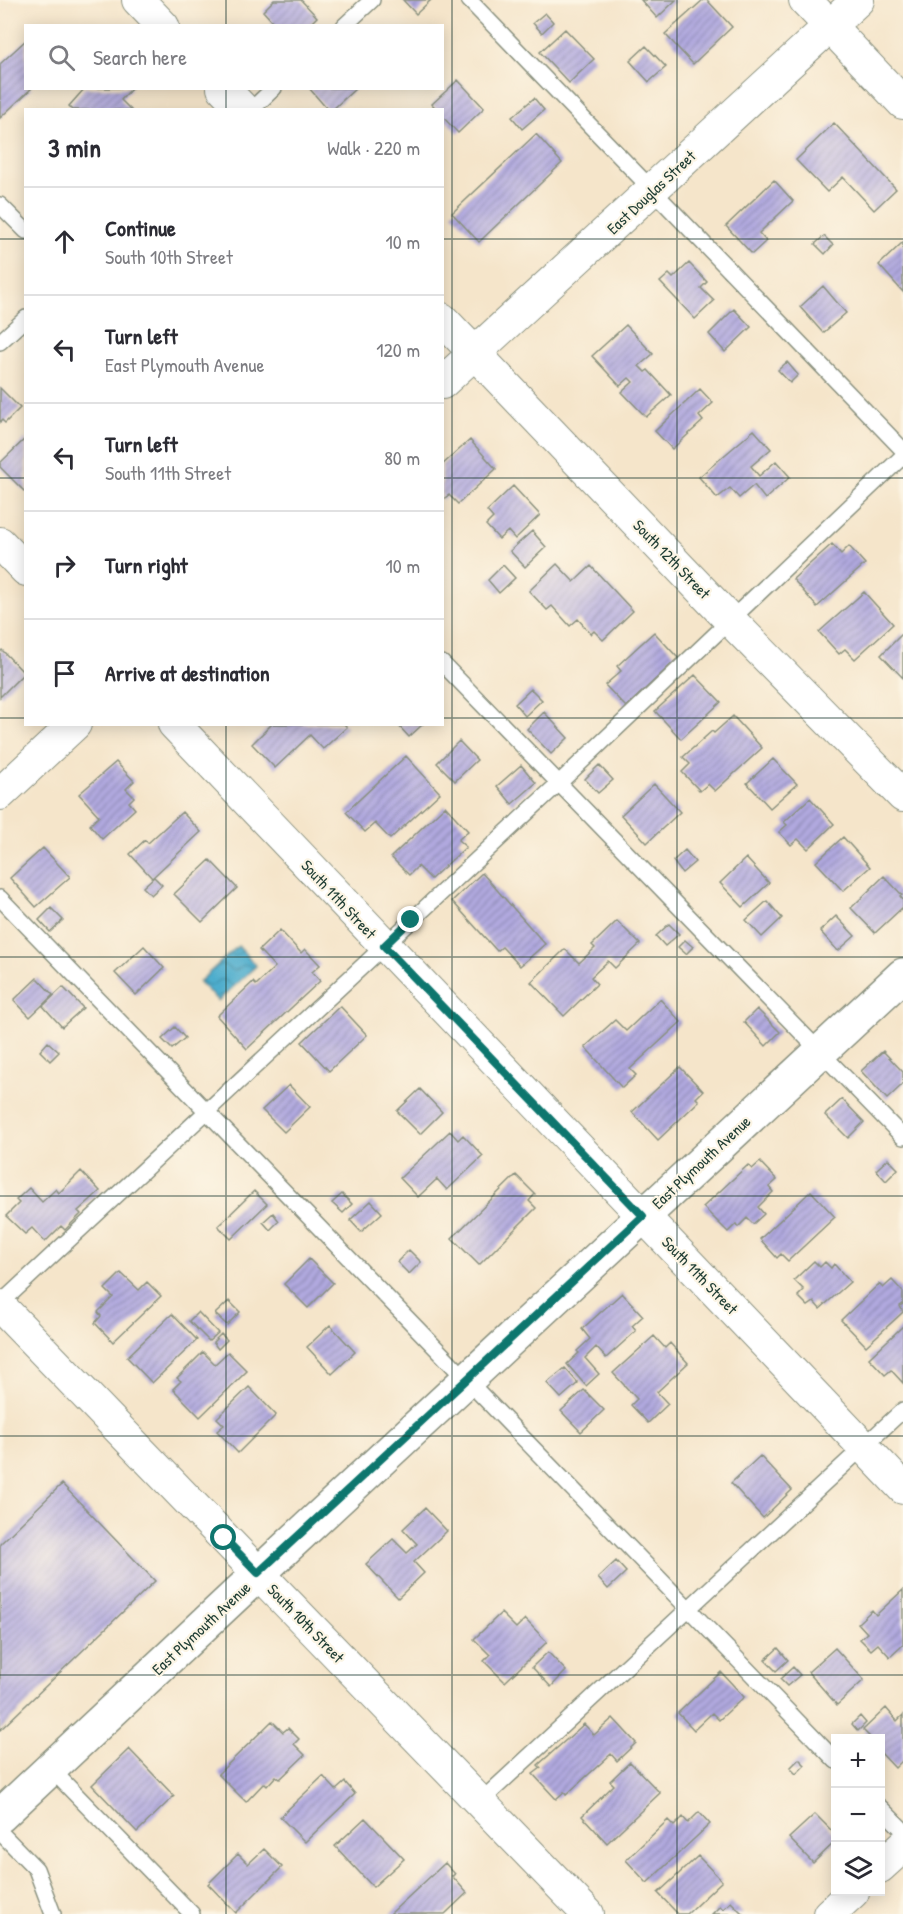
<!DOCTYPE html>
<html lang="en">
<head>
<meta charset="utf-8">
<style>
  :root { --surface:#fff; --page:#f7f7f7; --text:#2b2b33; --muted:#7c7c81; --line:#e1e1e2 }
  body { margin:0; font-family:"Patrick Hand",sans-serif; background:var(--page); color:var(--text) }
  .controls { position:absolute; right:18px; bottom:18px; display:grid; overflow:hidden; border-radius:0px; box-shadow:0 3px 15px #0003 }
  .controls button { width:54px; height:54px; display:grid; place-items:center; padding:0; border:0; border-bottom:2px solid var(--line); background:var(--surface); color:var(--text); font:30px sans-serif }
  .stop { position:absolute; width:18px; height:18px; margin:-14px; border:4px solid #0f766e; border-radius:50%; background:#fff }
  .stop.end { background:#0f766e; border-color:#fff; box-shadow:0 2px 6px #0008 }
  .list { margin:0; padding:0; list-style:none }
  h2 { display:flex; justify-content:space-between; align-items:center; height:78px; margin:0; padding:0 24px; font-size:26px }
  h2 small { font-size:20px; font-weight:400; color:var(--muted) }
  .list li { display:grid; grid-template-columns:39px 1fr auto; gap:18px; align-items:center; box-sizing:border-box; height:108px; padding:0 24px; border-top:2px solid var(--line) }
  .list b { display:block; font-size:22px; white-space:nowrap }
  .list p { margin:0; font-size:20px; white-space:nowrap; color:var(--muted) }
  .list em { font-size:20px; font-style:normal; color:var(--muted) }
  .icon { flex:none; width:33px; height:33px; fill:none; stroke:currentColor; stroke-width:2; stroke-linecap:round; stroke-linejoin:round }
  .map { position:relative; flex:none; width:903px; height:1914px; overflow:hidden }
  .search { position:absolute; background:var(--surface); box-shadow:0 3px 15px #0003; left:24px; top:24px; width:420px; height:66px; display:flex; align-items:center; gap:15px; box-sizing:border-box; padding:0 21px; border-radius:0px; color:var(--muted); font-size:22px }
  .panel { position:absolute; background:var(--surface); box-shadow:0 3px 15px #0003; left:24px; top:108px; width:420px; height:618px; border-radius:0px }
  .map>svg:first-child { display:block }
  .water { fill:url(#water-waves); stroke:#367580; stroke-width:1.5 }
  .building { fill:url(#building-hatch) }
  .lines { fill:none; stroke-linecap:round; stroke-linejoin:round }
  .service-casing { stroke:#8a917f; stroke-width:18 }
  .minor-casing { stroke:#8a917f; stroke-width:34 }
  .secondary-casing { stroke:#8a917f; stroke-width:36 }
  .service { stroke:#fff; stroke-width:15 }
  .minor { stroke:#fff; stroke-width:32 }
  .secondary { stroke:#fff; stroke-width:33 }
  .route { stroke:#0f766e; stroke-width:8 }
  .grid { fill:none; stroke:#1f3d34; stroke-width:1.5; stroke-opacity:0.55 }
  .labels { text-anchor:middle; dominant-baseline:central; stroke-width:4.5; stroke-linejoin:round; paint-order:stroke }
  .street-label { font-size:16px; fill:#1f3d34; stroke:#fcf5e5 }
</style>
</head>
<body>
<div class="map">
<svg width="903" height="1914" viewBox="0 0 903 1914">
  <defs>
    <pattern id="water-waves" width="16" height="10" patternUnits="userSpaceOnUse" patternTransform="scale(1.5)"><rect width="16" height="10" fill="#4eadcd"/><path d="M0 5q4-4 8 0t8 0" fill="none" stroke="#408ea7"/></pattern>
    <pattern id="building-hatch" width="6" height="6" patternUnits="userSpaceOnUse" patternTransform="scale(1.5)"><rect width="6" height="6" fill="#b1a9df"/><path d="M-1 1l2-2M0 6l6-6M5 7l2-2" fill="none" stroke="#8f8bb6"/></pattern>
  </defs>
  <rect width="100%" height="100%" fill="#fcf5e5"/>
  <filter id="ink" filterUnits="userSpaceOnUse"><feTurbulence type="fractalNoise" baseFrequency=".0167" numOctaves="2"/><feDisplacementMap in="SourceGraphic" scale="12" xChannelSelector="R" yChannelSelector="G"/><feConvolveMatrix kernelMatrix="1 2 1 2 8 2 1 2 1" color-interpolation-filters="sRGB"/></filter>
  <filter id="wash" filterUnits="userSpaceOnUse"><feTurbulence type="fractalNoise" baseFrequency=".008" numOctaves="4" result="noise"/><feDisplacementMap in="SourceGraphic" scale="24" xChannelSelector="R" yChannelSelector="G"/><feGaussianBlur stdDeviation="1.35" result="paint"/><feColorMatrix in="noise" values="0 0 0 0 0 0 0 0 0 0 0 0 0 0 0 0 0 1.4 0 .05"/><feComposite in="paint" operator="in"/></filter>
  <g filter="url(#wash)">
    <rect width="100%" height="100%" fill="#f5e5ca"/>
    <!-- water -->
    <path class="water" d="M238,946l18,20 -38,35 -19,-19z"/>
    <g id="blocks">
      <!-- building -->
      <path class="building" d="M274,0h27l16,17 -9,9h-38l3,-4 -10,-11z
        M403,0h28l-15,14z
        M641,0h35l-19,18z
        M703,0h4l25,27 -39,37 -28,-30z
        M545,13l8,9 -11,11 -9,-10z
        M565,29l29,30 -25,24 -29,-31z
        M26,40v48h6l-32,30v-54z
        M646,46l20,21 -17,15 -19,-21z
        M458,80l26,28 -26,25 -16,-17v-6h-5l-5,-6z
        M85,88h47l-11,12 10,10h-58l-4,-4z
        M309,88h47l-24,22h-4z
        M534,98l10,12 -22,19 -10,-12z
        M834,123l62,66 -22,21 -31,-33 -16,15 -31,-32z
        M536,134l26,29 -83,79 -27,-29z
        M774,180l19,21 -34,32 7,8 -14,13 -26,-28z
        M824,236l9,9 -8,9 -10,-10z
        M903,242v50l-24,-27z
        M689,263l18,19 -6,6 13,13 -19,18 -35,-37 9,-8 4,4z
        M823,286l23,27 -23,20 -23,-26z
        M734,309l17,18 -26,25 -16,-18z
        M626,325l27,29 -14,12 6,6 3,-2 23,25 -25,22 -24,-25 11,-10 -4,-4 -9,8 -28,-30z
        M787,362l11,13 -8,8 -12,-13z
        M0,388l20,20 -15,15 -3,-3 -2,2z
        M700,389l13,14 -14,13 4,5 -31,28 -17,-18z
        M754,430l17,19 -20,17 8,10 17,-15 14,16 -25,22 -11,-14 -15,13 -9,-10 -13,10 -18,-21z
        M26,438v52l-2,1 -24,-24v-4z
        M470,440l26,29 -38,35 -9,-9 -7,5v-35z
        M513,486l27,29 -25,24 -7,-8 -9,8 -13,-14 7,-7 -6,-7z
        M532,531l14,16 -21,20 -15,-16z
        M832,544l9,10 8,-8 16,18 -48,43 -24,-28z
        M557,564l17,18 17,-16 42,45 -30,29 -9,-9 -3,3 -13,-15 -8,7 -18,-20 -5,4 -18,-19z
        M503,565l12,13 -16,15 -11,-13z
        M864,592l29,32 -38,35 -10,-10 -6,5 -20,-22z
        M654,632l24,26 -52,49 -21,-22 16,-14 -4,-5z
        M903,633v45l-22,-23z
        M2,650l22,23 -24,24v-45z
        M695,675l26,27 -40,37 -26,-28z
        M531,689l11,11 -17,16 -10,-12z
        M544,712l24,26 -17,16 -24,-25z
        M733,716l29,32 -47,43 -7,-7 -8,7 -18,-19 8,-8 -7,-7 29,-26 2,2z
        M272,724h72l3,3 -24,22 -13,-14 -35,33 -23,-24z
        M397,724h26l-14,13z
        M459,741l18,19 -22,21 -18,-18z
        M406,756l34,37 -50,46 -15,-16 -10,9 -19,-20z
        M773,759l24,25 -27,24 -23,-25z
        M116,762l18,19 -8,8 8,8 -5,5 6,7 -33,30 -12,-14 9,-9 -20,-22z
        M521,765l15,18 -24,21 -15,-18z
        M599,765l14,15 -15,13 -13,-14z
        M654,784l26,28 -33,31 -26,-28z
        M810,798l24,26 -26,25 -10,-10 -7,6 -12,-13 8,-7 -3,-3z
        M445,806l23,25 -10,9 8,7 -35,32 -13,-13 -9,9 -18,-18z
        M182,812l19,20 -49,46 -22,-24 15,-14 3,3z
        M843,837l27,30 -27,24 -27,-29z
        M43,848l27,29 -34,30 -26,-29z
        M685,850l10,12 -13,11 -9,-12z
        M746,858l23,25 -26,24 -23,-24z
        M210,860l27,28 -35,34 -28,-28z
        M482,873l63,71 -25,22 -18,-19 -5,4 -45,-50z
        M884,876l18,19 -2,1 3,4v7l-28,26 -24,-25z
        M154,877l8,8 -11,10 -8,-8z
        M767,901l15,17 -20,19 -16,-17z
        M51,908l12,12 -13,12 -11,-12z
        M836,916l19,20 -17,15 -18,-20z
        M617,921l23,23 -25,24 -7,-7 -17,16 6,7 -33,32 -33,-34 34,-33 14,14 16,-15 -3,-3z
        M669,924l10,10 -14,12 -9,-10z
        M280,930l21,23 4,-4 15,16 -8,7 8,9 -73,68 -30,-33 36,-34 3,3 19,-18 -16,-17z
        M685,940l8,7 -7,7 -8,-7z
        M144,946l20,22 -28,27 -21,-22z
        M37,978l16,17 -23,22 -16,-17z
        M63,987l20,21 -21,19 -19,-21z
        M660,999l21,23 -51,47 6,6 -14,13 -37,-41 30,-27 11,11z
        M340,1006l27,29 -38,36 -27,-29z
        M757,1009l23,23 -14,14 -22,-24z
        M175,1027l10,11 -13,11 -10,-10z
        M48,1042l11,10 -9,9 -10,-10z
        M883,1051l20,21v12l-16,15 -26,-28z
        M680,1067l23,24 -7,7 3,3 -41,39 -26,-28z
        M289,1085l21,22 -26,25 -22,-22z
        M420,1089l22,23 -22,22 -23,-23z
        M842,1099l22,23 -16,16 -23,-23z
        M450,1131l8,9 5,-5 20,21 -36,34 -10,-11 -19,18 -18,-19z
        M888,1159l10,10 -12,12 -10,-11z
        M760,1162l17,18 -8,7 4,5 -15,15 6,7 -11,10 -6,-6 -9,9 -2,-3 -8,8 -25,-25 45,-42 4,4z
        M81,1171l19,20 -22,20 3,3 -16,16 -4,-4 -16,16 -13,-14 -7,6 -19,-18 13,-13 -3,-3 13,-12 13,14 14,-13 3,4z
        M516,1175l19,19 -6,7 7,7 -57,57 -27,-27z
        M254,1191l13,13 -36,35 -13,-13z
        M811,1191l24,26 -47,44 -7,-7 -4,4 -17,-19z
        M342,1194l10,10 -9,9 -11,-10z
        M371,1201l11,12 -21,19 -11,-12z
        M273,1213l6,8 -9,9 -7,-8z
        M409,1250l12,12 -12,12 -12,-12z
        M309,1259l24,24 -25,25 -24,-24z
        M814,1261l6,6 5,-5 6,6 3,-4 16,18 -30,27 -6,-7 -6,4 -10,-10 6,-6 -10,-10z
        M121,1273l18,17 8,-8 14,14 -48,46 -18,-19 6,-7 -3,-4 15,-15 -8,-8z
        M892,1280l11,12v12l-3,2 3,6 -37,34 -25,-26 38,-36 4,4z
        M622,1293l21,23 -11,10 4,5 -30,27 -10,-11 -11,11 14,16 -13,12 -19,-22 12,-11 -2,-2 13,-12 -8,-10z
        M229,1301l11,11 -13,13 -12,-11z
        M198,1312l20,21 -9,8 -20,-20z
        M172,1314l25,26 -45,43 -25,-26z
        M330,1325l25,27 -23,22 -25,-27z
        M903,1326v57l-12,-13 -6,5 -16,-17z
        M221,1334l6,6 -9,9 -5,-7z
        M654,1336l11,12 5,-5 18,20 -31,29 11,12 -20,19 -17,-18 6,-6 -24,-26z
        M203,1352l12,12 13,-12 19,19 -47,46 -27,-28 8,-8 -4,-3z
        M565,1368l13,15 -17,15 -14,-15z
        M249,1387l27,28 -38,38 -21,-22 7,-6 -7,-7z
        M584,1390l20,20 -23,22 -20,-21z
        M760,1456l32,34 -29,28 -32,-35z
        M62,1484l93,97 -155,149v-186z
        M425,1508l22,23 -33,31 10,11 -26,25 -32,-34 27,-25 14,14 10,-9 -14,-15z
        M616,1561l10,11 -18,17 -10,-11z
        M903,1590v55l-13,12 -12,-13 -7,6 -11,-11 7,-6 -9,-10 14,-13 4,5z
        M501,1613l15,15 9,-9 22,23 -42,40 -21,-21 6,-6 -16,-16z
        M778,1648l10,12 -12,11 -11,-11z
        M835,1648l29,32 -27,25 -29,-33z
        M548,1652l18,19 -15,16 -19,-20z
        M793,1667l7,8 -13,11 -7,-7z
        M721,1672l23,25 -25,23 -7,-7 -18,17 -16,-17z
        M886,1708l11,13 6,-6v45l-8,8 -15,-16v-14h-9l-8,-8z
        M860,1716l6,7 -8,8 -6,-7z
        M613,1718l23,25 -19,18 -6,-7 -45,41 -2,-3 -8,7 -23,-25 8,-6 -3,-3 46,-41 10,11z
        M272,1721l11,11 5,-4 11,11 -5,5 11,11 -25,24 -4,-3 -9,10 -3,-3 -18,19 -28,-28z
        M129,1749l45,47 -37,36 -45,-47z
        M799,1759l6,6 -9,9 -6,-6z
        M630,1762l30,31 -53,50 -25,-27 32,-31 -4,-4z
        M323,1776l13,14 9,-8 10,12 -50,48 -25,-25z
        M699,1812l11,12 -63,59 -21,-23 42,-40 6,6 9,-9 5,6z
        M815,1814l21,21v6l-23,22 -24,-25z
        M365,1818l39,41 -31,28 -38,-41z
        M264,1849l18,18 -46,46 -28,-29 30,-30 10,10z
        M698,1856l24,25 -35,33h-9l-20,-21z
        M445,1863l10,11 -3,2 15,17 -22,21h-55z
        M731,1902l12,12h-31l8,-8 3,3z"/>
    </g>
  </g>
  <g filter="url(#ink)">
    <use href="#blocks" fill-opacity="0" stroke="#8a917f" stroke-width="1.5"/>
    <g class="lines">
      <!-- service casing -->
      <g class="service-casing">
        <path id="service" d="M469,0l434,450
          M344,26l28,-26
          M251,110l23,-22
          M0,205l26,26
          M0,342l26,-24
          M442,663l461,474
          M0,898l836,863
          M0,1304l558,-520 345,-328
          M51,1769l141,145
          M480,1802l423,-392
          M880,1807l23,23
          M0,1832l36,37 17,45"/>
      </g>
      <!-- minor casing -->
      <g class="minor-casing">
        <path id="minor" d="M138,0l25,26
          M805,0l98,103
          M223,88l21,22
          M442,319l289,302 172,175
          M442,383l416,-383
          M0,543l26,27
          M174,724l729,764
          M0,794l75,-70
          M0,1306l588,608
          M880,1867l23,-21
          M829,1914l24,-22"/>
      </g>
      <!-- secondary casing -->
      <g class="secondary-casing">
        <path id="secondary" d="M0,1816l287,-269 616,-572"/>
      </g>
      <!-- service -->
      <use href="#service" class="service"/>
      <!-- minor -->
      <use href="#minor" class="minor"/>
      <!-- secondary -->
      <use href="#secondary" class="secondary"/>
    </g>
  </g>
  <g class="lines" filter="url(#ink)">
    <!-- route -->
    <path class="route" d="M224,1538l34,35 385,-357 -259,-270 27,-26"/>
  </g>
  <!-- grid -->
  <path class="grid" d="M226,0v26M452,0v1914M677,0v1914M226,88v22M0,239h26M442,239h461M0,478h26M442,478h461M0,718h26M442,718h461M226,724v1190M0,957h903M0,1196h903M0,1436h903M0,1675h903"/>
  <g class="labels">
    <!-- street labels -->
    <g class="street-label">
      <text transform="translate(651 192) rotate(-43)">East Douglas Street</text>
      <text transform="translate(672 559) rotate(46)">South 12th Street</text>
      <text transform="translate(339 899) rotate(47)">South 11th Street</text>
      <text transform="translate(701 1162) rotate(-43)">East Plymouth Avenue</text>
      <text transform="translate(700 1275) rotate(46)">South 11th Street</text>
      <text transform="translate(306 1623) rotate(46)">South 10th Street</text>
      <text transform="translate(201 1628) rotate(-43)">East Plymouth Avenue</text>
    </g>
  </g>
</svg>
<div class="controls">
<button>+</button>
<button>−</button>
<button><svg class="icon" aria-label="layers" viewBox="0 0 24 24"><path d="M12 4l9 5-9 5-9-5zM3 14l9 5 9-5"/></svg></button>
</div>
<div class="stop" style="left:224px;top:1538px"></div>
<div class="stop end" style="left:411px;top:920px"></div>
<div class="search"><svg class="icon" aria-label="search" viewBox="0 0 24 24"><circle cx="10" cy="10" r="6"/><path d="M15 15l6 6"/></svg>Search here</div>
<section class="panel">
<h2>3 min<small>Walk · 220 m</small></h2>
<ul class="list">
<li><svg class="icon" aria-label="ahead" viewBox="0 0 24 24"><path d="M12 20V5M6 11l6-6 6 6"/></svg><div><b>Continue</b><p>South 10th Street</p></div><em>10 m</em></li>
<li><svg class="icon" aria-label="left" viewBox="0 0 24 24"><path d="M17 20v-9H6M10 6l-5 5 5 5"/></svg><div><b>Turn left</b><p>East Plymouth Avenue</p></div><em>120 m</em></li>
<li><svg class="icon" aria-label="left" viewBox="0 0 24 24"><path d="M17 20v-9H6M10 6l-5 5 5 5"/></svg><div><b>Turn left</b><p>South 11th Street</p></div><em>80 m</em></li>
<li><svg class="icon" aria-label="right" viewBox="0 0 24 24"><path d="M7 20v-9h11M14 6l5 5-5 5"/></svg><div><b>Turn right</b></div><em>10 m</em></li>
<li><svg class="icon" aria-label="arrive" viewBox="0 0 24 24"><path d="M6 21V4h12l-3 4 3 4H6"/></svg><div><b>Arrive at destination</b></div></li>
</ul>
</section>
</div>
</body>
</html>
